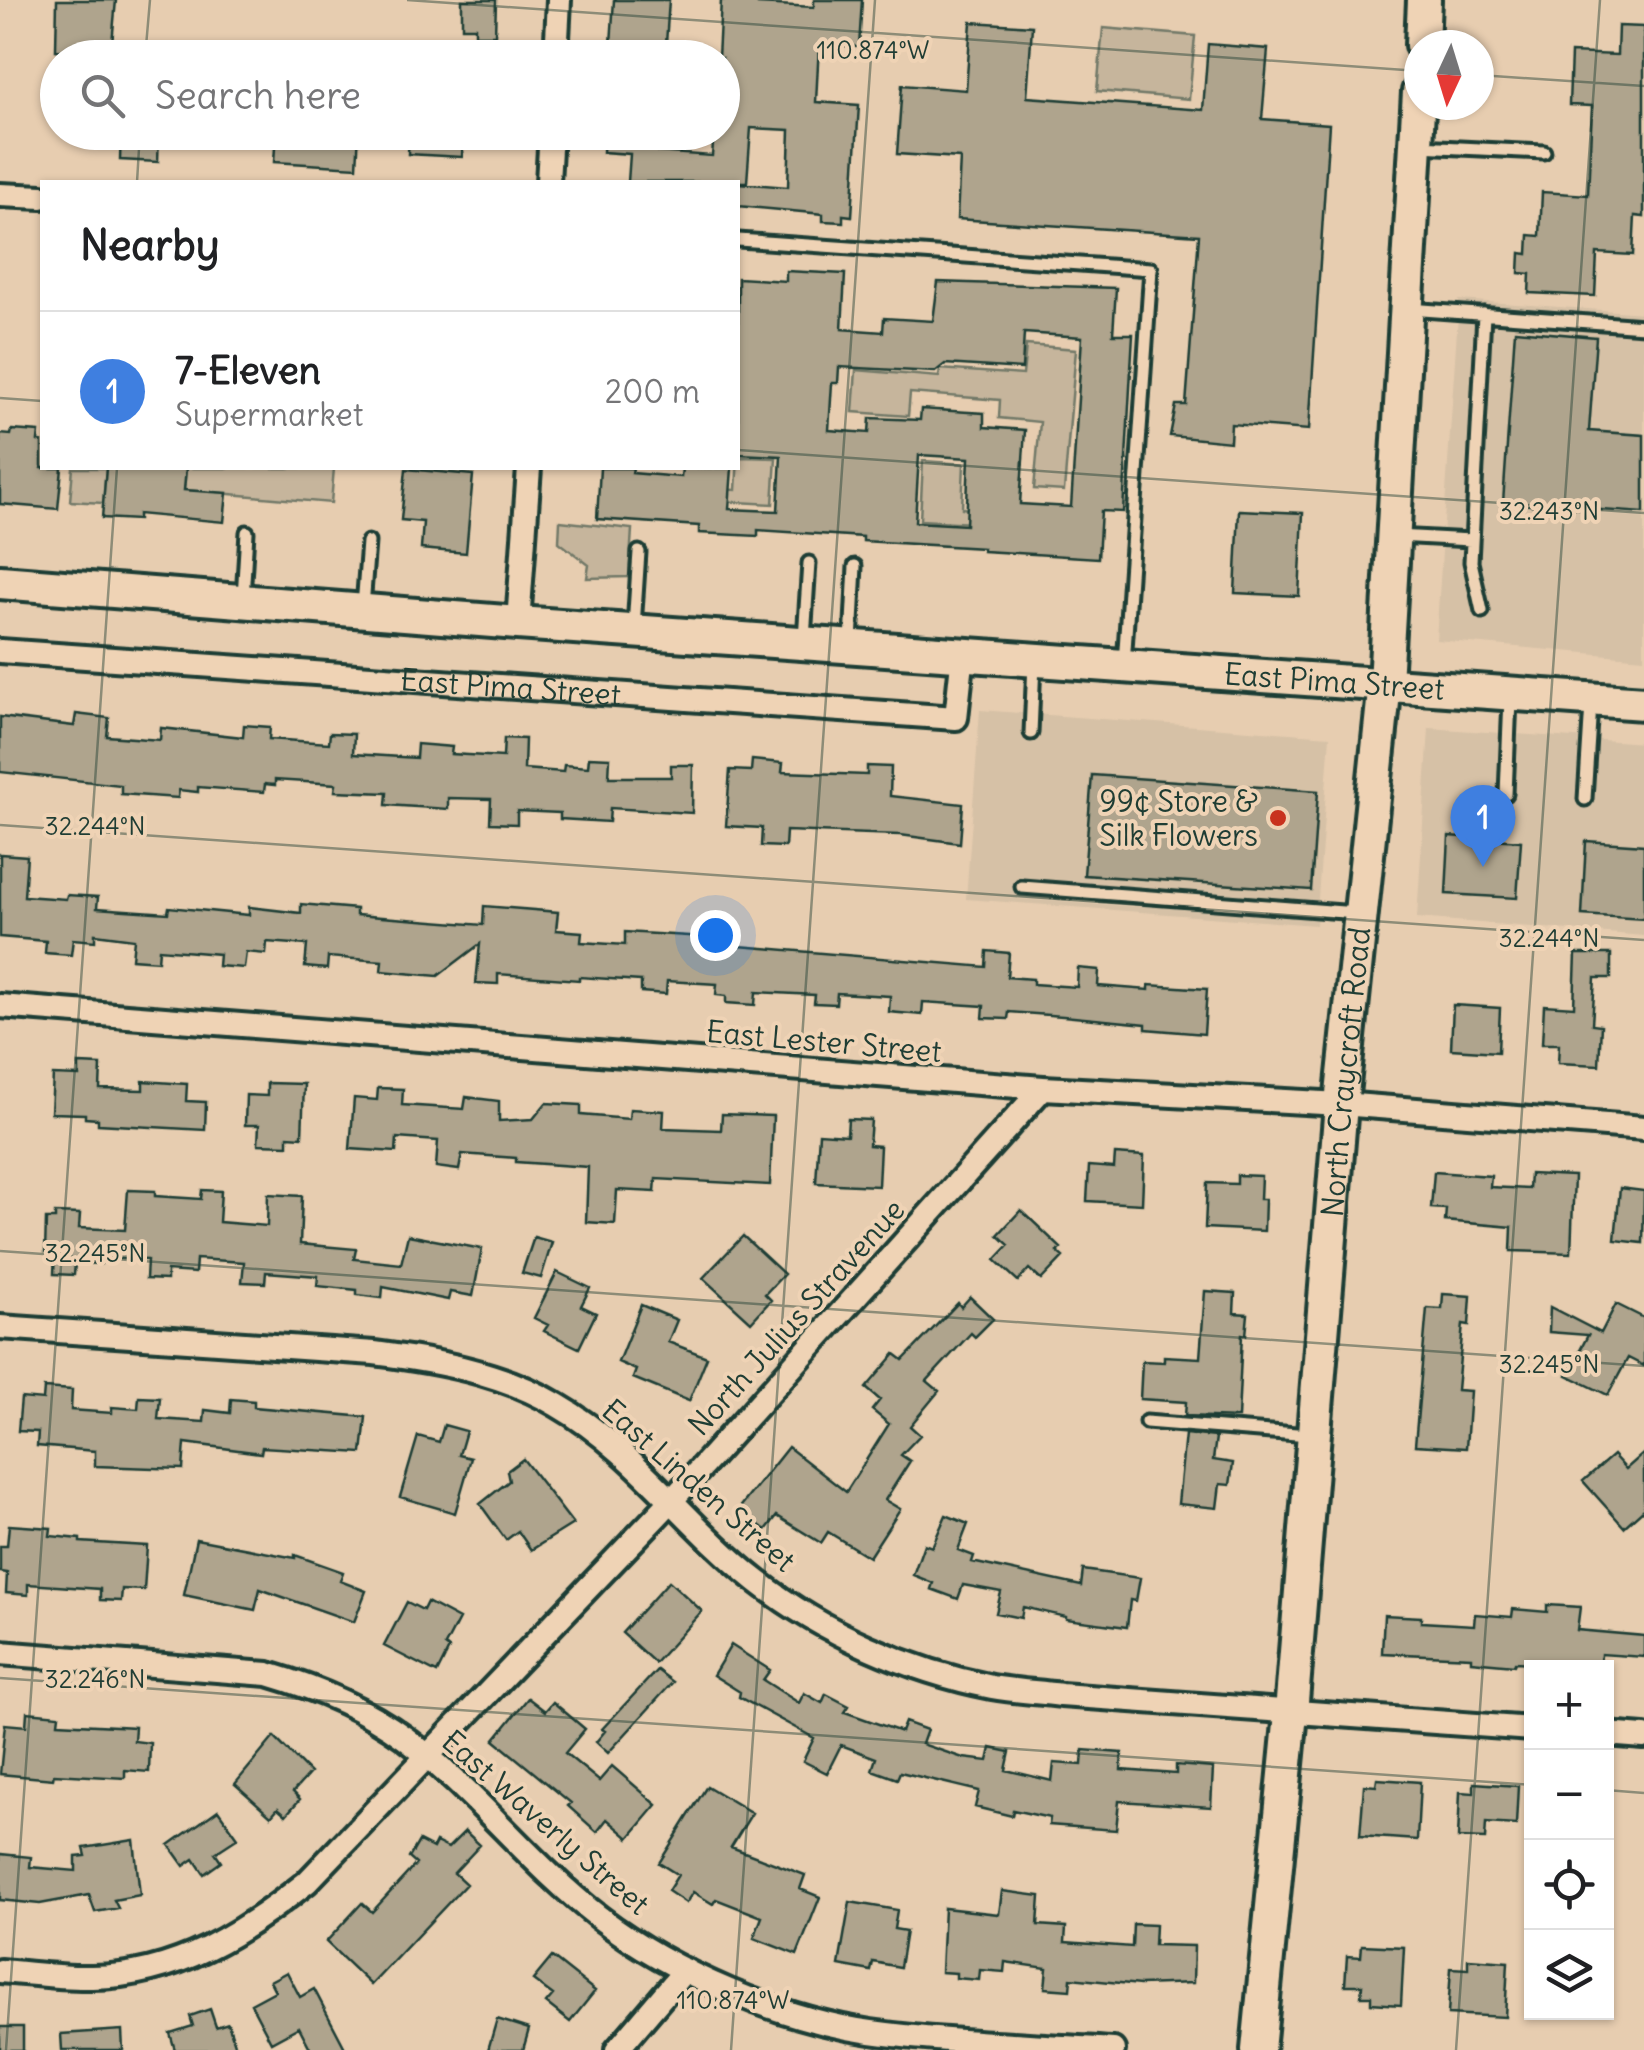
<!DOCTYPE html>
<html lang="en">
<head>
<meta charset="utf-8">
<style>
  :root { --surface:#fff; --page:#f2f2f2; --text:#202124; --muted:#757577; --line:#e0e0e0; --accent:#111827 }
  body { margin:0; font-family:Delius,sans-serif; background:var(--page); color:var(--text) }
  .controls { position:absolute; right:30px; bottom:30px; display:grid; overflow:hidden; border-radius:0px; box-shadow:0 2px 8px #0004 }
  .controls button { width:90px; height:90px; display:grid; place-items:center; padding:0; border:0; border-bottom:2px solid var(--line); background:var(--surface); color:var(--text); font:50px sans-serif }
  .compass { position:absolute; left:1404px; top:30px; width:90px; height:90px; border-radius:50%; background:var(--surface); box-shadow:0 2px 8px #0004; rotate:184deg }
  .you { position:absolute; left:715px; top:935px; width:35px; height:35px; margin:-25px; border:8px solid #fff; border-radius:50%; background:#1a73e8; box-shadow:0 0 0 15px #1a73e833 }
  .badge { display:grid; place-items:center; width:65px; height:65px; border-radius:50%; background:var(--accent); color:#fff; font-size:32px; font-weight:700 }
  .pin { position:absolute; translate:-50% -82px; filter:drop-shadow(0 2px 5px #0008) }
  .pin::after { content:''; position:absolute; top:52px; width:35px; height:30px; background:inherit; clip-path:polygon(0 0,100% 0,50% 100%) }
  .list { margin:0; padding:0; list-style:none }
  h2 { display:flex; justify-content:space-between; align-items:center; height:130px; margin:0; padding:0 40px; font-size:42px }
  h2 small { font-size:32px; font-weight:400; color:var(--muted) }
  .list li { display:grid; grid-template-columns:65px 1fr auto; gap:30px; align-items:center; box-sizing:border-box; height:160px; padding:0 40px; border-top:2px solid var(--line) }
  .list b { display:block; font-size:38px; white-space:nowrap }
  .list p { margin:0; font-size:32px; white-space:nowrap; color:var(--muted) }
  .list em { font-size:32px; font-style:normal; color:var(--muted) }
  .icon { flex:none; width:55px; height:55px; fill:none; stroke:currentColor; stroke-width:2; stroke-linecap:round; stroke-linejoin:round }
  .map { position:relative; flex:none; width:1644px; height:2050px; overflow:hidden }
  .search { position:absolute; background:var(--surface); box-shadow:0 2px 8px #0004; left:40px; top:40px; width:700px; height:110px; display:flex; align-items:center; gap:25px; box-sizing:border-box; padding:0 35px; border-radius:55px; color:var(--muted); font-size:38px }
  .panel { position:absolute; background:var(--surface); box-shadow:0 2px 8px #0004; left:40px; top:180px; width:700px; height:290px; border-radius:0px }
  .map>svg:first-child { display:block }
  .built { fill:#d6c1a6 }
  .green { fill:#c6b59c; stroke:#727968; stroke-width:2.5 }
  .building { fill:#afa48d; stroke:#1f3d34; stroke-width:2.5; fill-rule:evenodd }
  .lines { fill:none; stroke-linecap:round; stroke-linejoin:round }
  .lane-casing { stroke:#1f3d34; stroke-width:19 }
  .street-casing { stroke:#1f3d34; stroke-width:30 }
  .secondary-casing { stroke:#1f3d34; stroke-width:40 }
  .lane { stroke:#efd3b5; stroke-width:11 }
  .street { stroke:#efd3b5; stroke-width:22 }
  .secondary { stroke:#efd3b5; stroke-width:32 }
  .ticks { fill:none; stroke:#1f3d34; stroke-width:2.5; stroke-opacity:0.45 }
  .poi-dot { fill:#c8321e; stroke:#efd3b5; stroke-width:4 }
  .labels { text-anchor:middle; dominant-baseline:central; stroke-width:8; stroke-linejoin:round; paint-order:stroke }
  .street-label { font-size:30px; fill:#1f3d34; stroke:#efd3b5 }
  .poi-label { font-size:30px; fill:#1f3d34; stroke:#efd3b5; text-anchor:end }
  .ticks-label { font-size:25px; text-anchor:middle; fill:#1f3d34; stroke:#efd3b5; stroke-width:8; stroke-linejoin:round; paint-order:stroke }
</style>
</head>
<body>
<div class="map">
<svg width="1644" height="2050" viewBox="0 0 1644 2050">
  <rect width="100%" height="100%" fill="#e7cdb0"/>
  <filter id="ink" filterUnits="userSpaceOnUse"><feTurbulence type="fractalNoise" baseFrequency=".01" numOctaves="2"/><feDisplacementMap in="SourceGraphic" scale="20" xChannelSelector="R" yChannelSelector="G"/><feConvolveMatrix kernelMatrix="1 2 1 2 8 2 1 2 1" color-interpolation-filters="sRGB"/></filter>
  <g filter="url(#ink)">
    <!-- built -->
    <path class="built" d="M1459,300l185,13v345l-208,-18z
      M980,710l350,26 -14,189 -350,-26z
      M1429,728l215,15v193l-227,-18z"/>
    <!-- green -->
    <path class="green" d="M1103,28l92,8 -6,63 -92,-8z
      M1026,345l50,4 -12,142 -30,-2 6,-67 -41,-4 1,-18 -90,-7 -2,23 -55,-4 3,-42 83,7 1,-8 83,6z
      M738,457l38,1 -3,46 -73,-4 1,-12 35,2z
      M923,461l41,3 -2,44 12,2 -1,13 -53,-3z
      M73,468h33l-3,35 -33,-2z
      M186,468h148l-3,35 -147,-13z
      M560,521l72,8 -3,48 -42,1 2,-13 -30,-23z"/>
    <!-- building -->
    <path class="building" d="M57,0h59l-5,54 -55,-4z
      M462,0h34l-1,35h-20v-8h-13z
      M614,0h55l-4,58h-55z
      M721,0h37v4l56,3v-7h48l-3,47 -40,-3 -3,58 43,3 -7,111 -9,-1v7l-20,-1v-7l-85,-8v-23l50,4 2,-57 -39,-2 -4,54h-119l2,-28 -27,-2 1,-20h55l-1,20 54,4 2,-24h8v-74h-4z
      M971,22l61,4 -5,71 176,13 5,-66 60,5 -6,70 67,5 -20,306 -78,-6 -1,18 -60,-6 6,-31h10l13,-170 -242,-16 3,-61 -63,-4 5,-69 64,5z
      M1618,26l26,1v190l-9,-1 -2,39 -36,-2 -2,43 -66,-3 1,-19 -11,-1 1,-20 8,1 1,-19 11,1 2,-44 46,3 4,-89 -23,-1 2,-52 46,2z
      M121,132l38,2 -1,28 -38,-2z
      M276,132h83l-2,35 -83,-5z
      M409,132h54l-1,25 -54,-3z
      M786,271l59,3 -3,55 41,3 1,-14 49,3 5,-39 178,6 -3,46h20l-10,178 -22,-1 -3,47 -115,-7v-3l-120,-7v-4l-105,-7v6l-59,-3v-7l-102,-7 3,-51h33l-1,5 49,4 1,-9h50l-3,41 49,2 3,-55 -43,-2v-176l48,3zM1024,333l58,4 -11,170 -51,-3 5,-74 -41,-3v-14l-63,-4 -1,11 -50,-2 -1,15 -40,-3 3,-47h6l1,-16 96,5 10,-8 77,5zM919,455l50,3 -3,67 -51,-3z
      M1515,330l81,7 -7,94 55,4v78l-141,-10z
      M12,430l27,2 -1,9 4,1v26h20l-4,41 -58,-5v-70l11,1z
      M106,468h80l-2,22 43,3 -3,29 -86,-8v6l-36,-2z
      M406,469l67,6 -7,78 -45,-4 2,-27 -22,-2z
      M1239,510l64,3 -4,83 -64,-3z
      M76,714l33,4 -2,18 53,4 1,-12 82,9 1,-12 26,2 -1,12 60,4 1,-10 24,1 -1,20 63,4 1,-14 35,3 -1,7 52,3 1,-19 21,1 -1,30 39,3 1,-7 24,2 1,-10 21,1 -1,19h62v-12h22l-1,48 -82,-5 -1,14 -49,-3v-6l-43,-2v13l-27,-1 1,-24 -43,-1v11l-62,-4 1,-12 -52,-2 1,-7 -61,-4v5l-10,-1 -1,8 -66,-5v5l-19,-2 -1,8 -57,-4v-9l-121,-13v-55l74,9z
      M752,760l31,3 -1,9 85,3v-9l24,1 -1,29 73,8 -3,39 -60,-8 -114,-4 -1,16 -24,-1 1,-18 -36,-2 4,-56 21,1z
      M1092,775l226,16 -7,99 -227,-15z
      M1449,836l72,5 -4,57 -71,-4z
      M1586,841l58,4v74l-62,-4z
      M0,854l27,2 -3,40 42,3 1,-4 31,2 -1,11 71,5 1,-6 80,8v-8l52,6v-9l55,5v6l127,10 1,-19 74,6 -2,18 26,2 -1,10 44,3v-13l79,5 -1,6 283,24 1,-16 22,2 -2,24 26,2v5l44,3 1,-19 21,2 -1,16 51,4v-5l58,4 -3,45 -58,-5v-5l-83,-8 -54,-4 -1,7 -25,-1 1,-12 -61,-4 -1,13 -33,-3 1,-16 -53,-3 -1,11 -22,-1 1,-8 -59,-3 -1,13 -29,-2v-7l-10,-1 1,-11 -50,-3 -1,13 -25,-2v-11l-62,-4v3l-81,-6v10l-22,-1 4,-39 -42,32 -57,-5 1,-10 -54,-4 -1,12 -22,-2 2,-22 -40,-3 -1,12 -20,-2 -2,16 -26,-2 1,-12 -60,-5 -1,12 -26,-2 2,-20 -39,-5v7l-22,-2 -2,16 -26,-2 1,-12 -46,-4z
      M1576,954h35v24h-16l-3,46 9,1 -2,40 -41,-2 1,-19h-17l2,-39 30,2z
      M1453,1005l47,3 -2,44 -47,-3z
      M79,1064l22,1 -1,24 43,1v-9l44,3 -1,17 20,1 -1,28 -107,-6v-5l-13,-1v-4l-34,-1 2,-38 26,1z
      M267,1083l37,1 -2,53 -14,-1v9l-30,-1 1,-19h-14l1,-30 21,1z
      M378,1088l25,1 -1,16 62,4 2,-12 33,4v20l34,-2 13,-16 35,2v10l48,4 1,-10 34,2 -1,17 58,2 1,-16 51,2 -3,69 -114,-6 -1,13 -38,-2 -2,34 -29,-2 2,-55 -72,-5v-4l-54,-4 -3,16 -23,-3 2,-26 -41,-3 -1,14 -46,-3 4,-51 23,2z
      M848,1119l23,1 -2,25 11,1 -2,40 -62,-3 3,-50 28,2z
      M1115,1154l29,2 -2,48 -55,-3 2,-35 25,2z
      M1434,1172l57,4 -1,11 39,2 1,-15 44,2 -3,77 -60,-2 1,-24 -67,-6 1,-12 -15,-1z
      M1237,1175l24,1 -1,23h5l-1,32 -59,-3 2,-45 30,1z
      M1620,1188l24,3 -1,52 -28,-3z
      M128,1190l27,1v5l46,3 1,-9 19,1 -2,31 48,4 1,-32 34,2 -2,48 56,5 -2,10 47,5 7,-29 74,14 -9,47 -23,-4 -2,8 -65,-13 -1,11 -25,-3v-5l-40,-4 1,-10 -52,-4 -1,11 -23,-1 2,-20 -48,-3 -1,14 -28,-2v9l-21,-1 1,-19 -45,-2 -1,6 -26,-1 -1,12 -20,-1 1,-21 -10,-1 1,-33h9v-6l25,1 -1,14 46,2z
      M1021,1210l40,38 -4,4 6,5 -22,23 -12,-11 -11,12 -23,-21 14,-15 -11,-10z
      M743,1236l41,38 -19,20 6,6 -20,22 -48,-44z
      M534,1237l18,5 -11,36 -19,-5z
      M557,1272l33,16 -9,18 15,7 -17,35 -35,-17 4,-6 -14,-7z
      M1205,1291l30,2 -1,20 14,1 -2,21 -4,-1 -4,84 -53,-2 1,-14 -46,-3 2,-38 22,1v-6l36,2z
      M1443,1294l28,2 -2,29 -6,-1 -6,66 13,1 -4,57 -51,-3 12,-137 15,1z
      M970,1297l23,22 -18,18 -4,-4 -44,48 12,10 -29,35 10,9 -19,20 9,6 -25,39 15,9 -31,48 -41,-25 -7,11 -44,-27 -11,14 -28,-20 50,-63 58,45 43,-68 -17,-14 8,-10 -14,-12 29,-34 8,6 55,-57 3,4z
      M1616,1304l28,14v48l-16,-8 -20,37 -41,-20 21,-40 -39,-3 1,-25 51,26z
      M641,1305l36,15 -9,22 39,15 -18,44 -56,-23 3,-8 -18,-8z
      M44,1388l28,2 -1,20 41,3v-6l26,2 1,-12 21,1 -2,21 46,3 1,-12 25,3 1,-14 23,2v6l112,10 -4,36 -100,-6 -1,6 -76,-10 -2,26 -88,-3v-15l-58,-5 1,-14 -20,-1 3,-33 22,2z
      M444,1425l22,6 -7,24 12,3 -16,55 -55,-16 18,-61 21,6z
      M1185,1434l31,3 -3,23 20,3 -3,22 -10,-1 -3,24 -39,-4z
      M1644,1453v56l-20,18 -41,-46 30,-26 13,14z
      M523,1459l50,65 -42,26 -13,-19 -12,9 -26,-36 29,-23 -2,-10z
      M946,1515l22,9 -10,26 16,6 -2,6 109,24 2,-16 57,8 -4,23 -6,-1 -3,27 -61,-8v-2l-43,-10 -2,11 -25,-5 5,-21 -38,-7 -5,14 -27,-10 2,-6 -20,-8 11,-31 8,3z
      M9,1525l42,3 -1,8 30,3v3l67,4 -3,44 -22,-1 -1,12 -21,-1v-11l-72,-5v11l-22,-2 1,-20 -7,-1v-26h7z
      M196,1539l99,19v-3l48,17 -3,9 26,10 -12,31 -94,-33 -5,21 -71,-15z
      M669,1581l33,30 -47,52 -33,-30z
      M407,1602l16,8 4,-8 32,17 -14,27 4,3 -12,24 -53,-27z
      M1547,1605l33,2 -3,23 67,6v21l-43,-3 -1,13 -85,-5 -1,3 -43,-4v-4l-89,-4 2,-38 37,2v5l53,3 1,-11 37,3 1,-8 34,3z
      M731,1645l39,25 -7,10 36,23 5,-10 18,10 4,-9 23,12 -4,6 56,20 4,-10 22,8 -5,14 41,14 25,3 3,-13 19,4 -4,18 46,11 2,-18 28,2 1,-15 39,3 -1,17 55,4v-9l37,3 -2,39 -92,-6 -3,29 -67,-5 1,-7 -37,-8 -1,6 -37,-9 4,-16 -79,-19 -3,7 -25,-9 4,-12 -35,-13 -14,28 -24,-12 11,-23 -75,-41 1,-5 -27,-17z
      M657,1670l16,12 -65,71 -12,-11 9,-11 -3,-2z
      M528,1698l17,13 8,-9 32,27 -20,24 34,28 13,-15 45,39 -28,33 -22,-19 -10,13 -29,-26 3,-3 -77,-63z
      M27,1712l32,3 -1,8 77,4 -1,14 16,2 -1,29 -24,-2v8l-71,-4 -1,5 -53,-5 5,-50 21,2z
      M274,1737l36,36 -17,19 7,7 -14,16 -8,-7 -7,8 -36,-32z
      M1377,1779l43,3 -3,58 -57,-4 4,-51 12,1z
      M1474,1783l44,3 -2,39 -30,-2 -1,16 -27,-1 2,-46 14,1z
      M707,1786l45,27 -21,34 74,28 -5,14 20,8 -23,58 -43,-17 8,-21 -46,-18 -3,5 -20,-12 -7,11 -18,-12 10,-16 -19,-12z
      M218,1810l20,28 -23,15 6,9 -17,12 -10,-15 -10,7 -15,-21z
      M465,1831l15,14 -26,28 12,11 -95,101 -45,-43 36,-39 10,9 44,-48 -7,-6 10,-17 14,7 3,-6 12,6z
      M134,1840l6,55 -26,5 4,8 -23,4 -6,-17 -49,9 -40,-4v-46l31,3 -1,10 46,4v-14l10,-1 -2,-8z
      M1002,1891l38,5 -2,29 28,2 -1,15 67,5 1,-23 22,1 -1,20 40,1 -1,37 -53,2 -69,-7 -1,12 -25,-2 2,-20 -42,-6 -1,10 -24,-2 -1,10 -23,-2v-5l-15,-1 3,-64 55,6z
      M850,1902l47,8 -3,19 12,2 -6,36 -27,-5 -2,9 -32,-6z
      M1362,1945l42,2 -3,58 -30,-2v-7h-10l1,-11h-17l2,-29 14,1z
      M552,1957l43,34 -25,31 -24,-19 7,-8 -20,-15z
      M1468,1959l40,3 -3,55 -57,-3 3,-46 17,1z
      M287,1972l13,25 14,-8 32,61h-35l-12,-23 -28,15 -20,-38 24,-13 -5,-10z
      M210,2009l6,18 12,-4 9,27h-62l-5,-17 23,-7 -3,-10z
      M497,2019l32,10 -6,21h-35z
      M0,2027h23v23h-23z
      M122,2030l1,20h-61l-1,-16z"/>
    <g class="lines">
      <!-- lane casing -->
      <g class="lane-casing">
        <path id="lane" d="M1419,146l125,6
          M738,240l413,29 -27,395
          M1409,309l235,17
          M1396,536l75,4
          M243,598l4,-66
          M363,607l5,-65
          M1482,611l-11,-49 13,-248
          M634,627l5,-75
          M804,639l5,-76
          M851,642l4,-76
          M1031,733l3,-70
          M1506,794l4,-95
          M1585,799l6,-95
          M1022,887l334,26
          M1146,1422l163,13"/>
      </g>
      <!-- street casing -->
      <g class="street-casing">
        <g id="street">
          <path d="M556,58l3,-58"/>
          <path d="M548,182l3,-50"/>
          <path d="M0,195l42,2"/>
          <path d="M518,623l11,-155"/>
          <path id="s1" d="M0,651l956,67 7,-65"/>
          <path d="M0,1006l1043,82 298,16 303,24"/>
          <path d="M0,1327l374,26c62,8 128,19 183,52 77,44 131,122 200,176 66,52 153,90 235,106 23,4 46,5 69,8l471,34"/>
          <path d="M0,1653l268,21c48,14 96,34 137,64 70,53 125,126 195,180 72,55 181,101 271,114 79,11 161,12 242,18"/>
          <path d="M1606,1734l38,3"/>
          <path d="M0,1971c30,2 62,7 92,6 85,-1 151,-44 215,-95l367,-384 369,-410"/>
          <path d="M617,2050l68,-80"/>
        </g>
      </g>
      <!-- secondary casing -->
      <g class="secondary-casing">
        <g id="secondary">
          <path d="M1422,45l2,-45"/>
          <path id="s2" d="M0,582l518,41 1126,80"/>
          <path id="s3" d="M1258,2050l33,-337 50,-609 44,-421 34,-591"/>
        </g>
      </g>
      <!-- lane -->
      <use href="#lane" class="lane"/>
      <!-- street -->
      <use href="#street" class="street"/>
      <!-- secondary -->
      <use href="#secondary" class="secondary"/>
    </g>
  </g>
  <!-- ticks -->
  <path class="ticks" d="M407,0l1012,71M145,58l5,-58M1479,75l165,11M137,182l3,-50M0,398l42,3M738,450l906,63M0,825l1644,115M0,1251l1644,115M0,1678l1532,107M1606,1790l38,3M6,2050l111,-1582M731,2050l144,-2050M1456,2050l144,-2050"/>
  <!-- markers -->
  <circle class="poi-dot" cx="1278" cy="818" r="10"/>
  <g class="labels">
    <!-- street labels -->
    <g class="street-label">
      <text stroke="none"><textPath href="#s2" startOffset="1338">East Pima Street</textPath></text>
      <text stroke="none"><textPath href="#s1" startOffset="512">East Pima Street</textPath></text>
      <text transform="translate(824 1041) rotate(5)">East Lester Street</text>
      <text stroke="none"><textPath href="#s3" startOffset="982">North Craycroft Road</textPath></text>
      <text transform="translate(796 1317) rotate(-48)">North Julius Stravenue</text>
      <text transform="translate(699 1485) rotate(41)">East Linden Street</text>
      <text transform="translate(546 1822) rotate(41)">East Waverly Street</text>
    </g>
    <!-- poi labels -->
    <g class="poi-label">
      <text x="1258" y="801">99¢ Store &amp;<tspan x="1258" dy="34">Silk Flowers</tspan></text>
    </g>
  </g>
  <g class="ticks-label">
    <text x="873" y="59">110.874°W</text>
    <text x="1549" y="520">32.243°N</text>
    <text x="95" y="835">32.244°N</text>
    <text x="1549" y="947">32.244°N</text>
    <text x="95" y="1262">32.245°N</text>
    <text x="1549" y="1373">32.245°N</text>
    <text x="95" y="1688">32.246°N</text>
    <text x="733" y="2009">110.874°W</text>
  </g>
</svg>
<div class="controls">
<button>+</button>
<button>−</button>
<button><svg class="icon" aria-label="locate" viewBox="0 0 24 24"><circle cx="12" cy="12" r="6"/><path d="M12 2v4M12 18v4M2 12h4M18 12h4"/></svg></button>
<button><svg class="icon" aria-label="layers" viewBox="0 0 24 24"><path d="M12 4l9 5-9 5-9-5zM3 14l9 5 9-5"/></svg></button>
</div>
<svg class="compass" viewBox="-18 -18 36 36"><path d="M0-13l5 13h-10z" fill="#e53935"/><path d="M0 13l5-13h-10z" fill="#757577"/></svg>
<div class="you"></div>
<div class="pin badge" style="left:1483px;top:867px;background:#3f7fe0">1</div>
<div class="search"><svg class="icon" aria-label="search" viewBox="0 0 24 24"><circle cx="10" cy="10" r="6"/><path d="M15 15l6 6"/></svg>Search here</div>
<section class="panel">
<h2>Nearby<small></small></h2>
<ul class="list">
<li><span class="badge" style="background:#3f7fe0">1</span><div><b>7-Eleven</b><p>Supermarket</p></div><em>200 m</em></li>
</ul>
</section>
</div>
</body>
</html>
